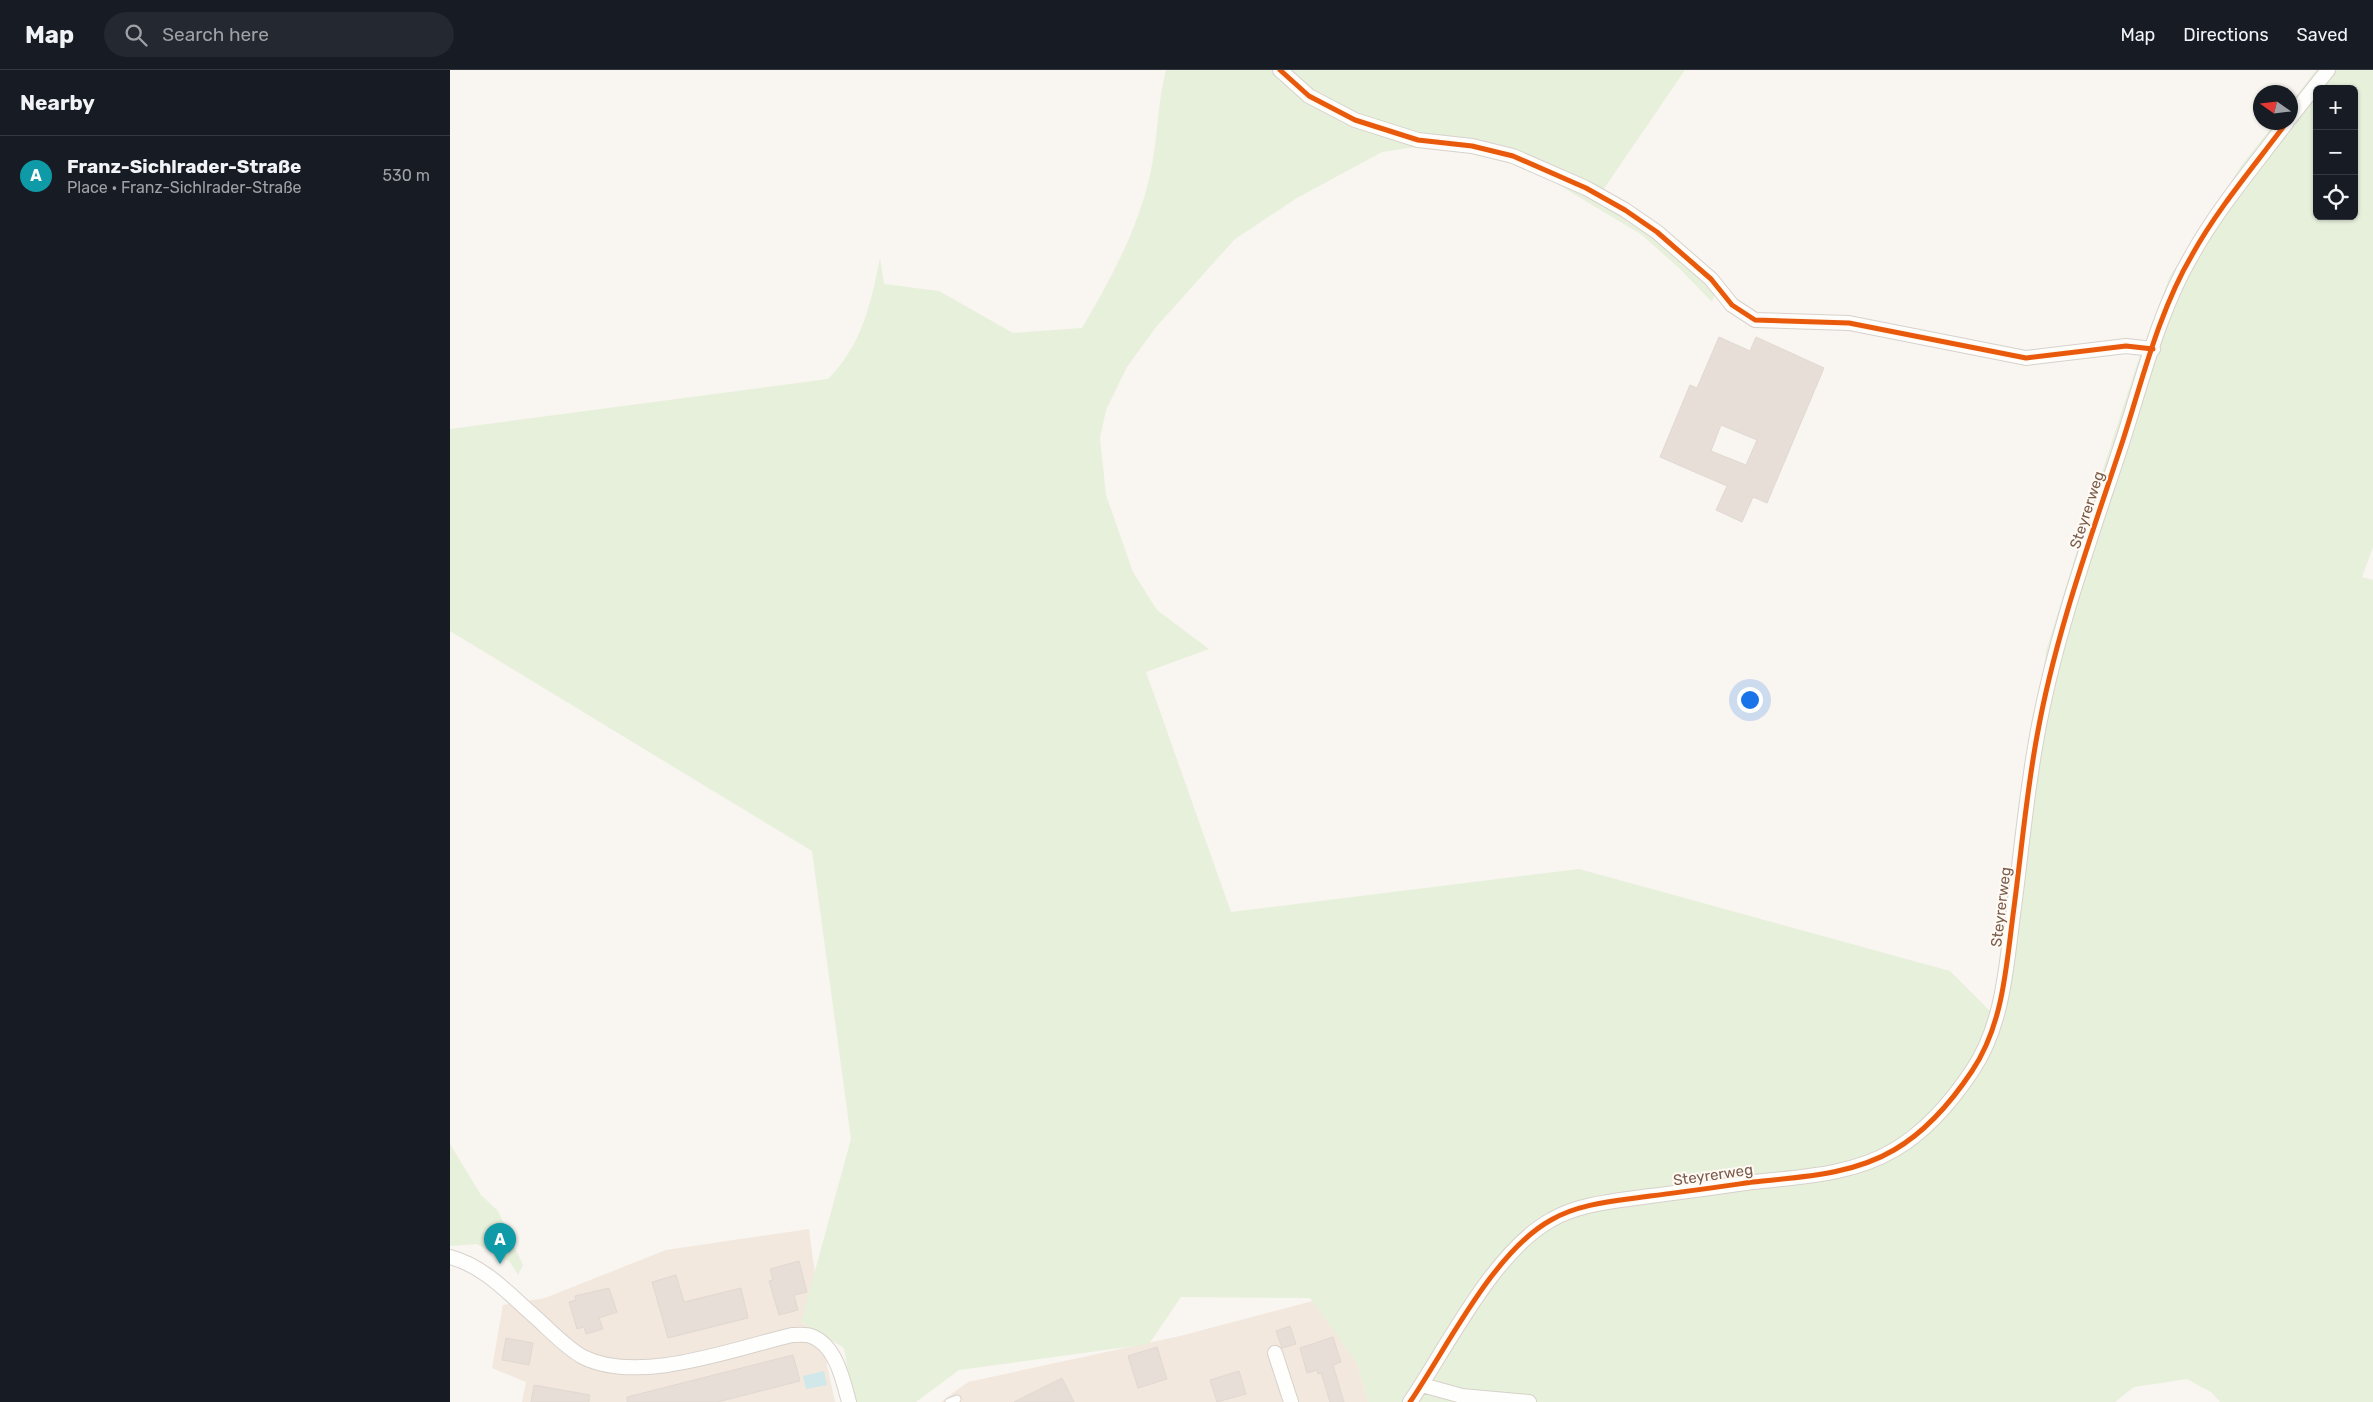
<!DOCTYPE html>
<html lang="en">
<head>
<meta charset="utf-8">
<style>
  :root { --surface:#171b24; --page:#242831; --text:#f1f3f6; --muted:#9ea1a6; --line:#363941; --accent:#db2777 }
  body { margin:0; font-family:Rubik,sans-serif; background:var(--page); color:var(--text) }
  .controls { position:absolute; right:15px; top:15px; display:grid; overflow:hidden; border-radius:8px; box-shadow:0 1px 4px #0004 }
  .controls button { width:45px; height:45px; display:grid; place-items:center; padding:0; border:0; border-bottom:1px solid var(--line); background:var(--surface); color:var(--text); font:25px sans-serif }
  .compass { position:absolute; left:1803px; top:15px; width:45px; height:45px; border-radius:50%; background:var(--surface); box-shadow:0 1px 4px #0004; rotate:284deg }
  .you { position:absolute; left:1299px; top:629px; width:18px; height:18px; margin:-12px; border:4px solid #fff; border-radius:50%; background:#1a73e8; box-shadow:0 0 0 8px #1a73e833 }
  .badge { display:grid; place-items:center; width:32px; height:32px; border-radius:50%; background:var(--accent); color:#fff; font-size:16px; font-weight:700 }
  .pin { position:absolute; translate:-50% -41px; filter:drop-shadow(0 1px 2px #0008) }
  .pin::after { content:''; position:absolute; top:26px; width:18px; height:15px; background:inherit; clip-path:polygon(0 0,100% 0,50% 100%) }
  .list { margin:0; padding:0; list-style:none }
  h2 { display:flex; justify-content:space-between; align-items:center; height:65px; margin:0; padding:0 20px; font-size:21px }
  h2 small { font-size:16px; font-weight:400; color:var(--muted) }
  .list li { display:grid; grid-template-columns:32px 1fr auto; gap:15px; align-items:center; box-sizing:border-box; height:80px; padding:0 20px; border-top:1px solid var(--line) }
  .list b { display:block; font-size:19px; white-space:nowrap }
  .list p { margin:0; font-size:16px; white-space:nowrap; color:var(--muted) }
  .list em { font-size:16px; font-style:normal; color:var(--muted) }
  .icon { flex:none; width:28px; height:28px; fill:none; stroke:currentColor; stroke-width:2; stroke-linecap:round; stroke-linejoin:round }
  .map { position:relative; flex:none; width:1923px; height:1332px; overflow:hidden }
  header { display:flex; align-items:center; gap:30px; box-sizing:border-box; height:70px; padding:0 25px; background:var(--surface); border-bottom:1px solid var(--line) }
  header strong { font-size:24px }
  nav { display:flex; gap:28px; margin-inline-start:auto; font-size:18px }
  .search { width:350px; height:45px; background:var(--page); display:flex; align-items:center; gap:12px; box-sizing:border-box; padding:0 18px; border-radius:28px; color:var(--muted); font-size:19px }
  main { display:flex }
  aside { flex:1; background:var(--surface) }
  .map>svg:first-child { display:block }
  .residential { fill:#f2e8de }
  .green { fill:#e7f0db; fill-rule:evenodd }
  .water { fill:#d0e8ea }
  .building { fill:#e6ded7; stroke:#e2d8d2; fill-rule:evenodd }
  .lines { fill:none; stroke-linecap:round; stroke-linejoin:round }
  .lane-casing { stroke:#d7d1cb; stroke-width:9 }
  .street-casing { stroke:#d7d1cb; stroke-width:16 }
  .lane { stroke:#fefefd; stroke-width:7 }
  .street { stroke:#fefefd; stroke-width:14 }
  .cycleway-casing { stroke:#fffaf3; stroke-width:8 }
  .cycleway { stroke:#e8590c; stroke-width:5 }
  .labels { text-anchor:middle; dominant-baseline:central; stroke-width:4; stroke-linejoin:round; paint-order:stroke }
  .street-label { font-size:15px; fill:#7a5c4d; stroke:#fffaf3 }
</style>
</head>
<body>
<header>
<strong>Map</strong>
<div class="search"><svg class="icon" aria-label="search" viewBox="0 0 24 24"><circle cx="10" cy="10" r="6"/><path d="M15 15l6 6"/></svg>Search here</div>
<nav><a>Map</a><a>Directions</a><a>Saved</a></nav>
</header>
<main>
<aside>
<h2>Nearby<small></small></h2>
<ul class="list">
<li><span class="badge" style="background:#0f9aa8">A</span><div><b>Franz-Sichlrader-Straße</b><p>Place · Franz-Sichlrader-Straße</p></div><em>530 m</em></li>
</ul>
</aside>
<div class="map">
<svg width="1923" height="1332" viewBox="0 0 1923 1332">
  <rect width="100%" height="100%" fill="#f9f5f0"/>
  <!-- residential -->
  <path class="residential" d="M359,1159l18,136 8,37h-313l4,-20 -34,-14 11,-63 42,-7 121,-48z
    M863,1231l44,62 11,39h-427l27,-20 212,-46z"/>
  <!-- green -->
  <path class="green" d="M716,0h519l-82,120 36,22 44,33 37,38 -8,19 -33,-34 -37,-33 -88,-53 -29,-15 -28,-11 -74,-10 -41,6 -85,46 -62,41 -79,88 -29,40 -21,43 -6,28 6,57 27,77 24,38 52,39 -63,23 85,240 348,-43 371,102 46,46 27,-179 23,-187 39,-126 52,-161 33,-88 71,-110 34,-43 15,-1 1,-19 25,-33h57v477l-11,30 11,3v822h-153l-9,-10 -24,-13 -53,8 -19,15h-747l-11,-39 -47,-65 -129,-1 -32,47 -190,26 -43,32h-63l-9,-54 -43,-26 50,-183 -39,-288 -362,-220v-202l378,-50c34,-34 43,-76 52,-121l4,26 55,7 74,42 69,-5c28,-47 56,-99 68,-153 8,-34 7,-71 16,-105zM1867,19h37v127h-37z
    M0,1074l31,51 17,16 25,54 -5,10 -8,-13 -33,-18 -27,2z"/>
  <!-- water -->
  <path class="water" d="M374,1301l3,14 -21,4 -3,-13z"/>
  <!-- building -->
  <path class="building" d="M1269,267l31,14 6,-14 68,31 -57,135 -14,-6 -11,25 -26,-12 11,-24 -67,-29 30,-72 7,3zM1271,355l36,15 -11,25 -35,-14z
    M349,1191l8,31 -13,3 4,15 -19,5 -10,-34 4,-1 -3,-11z
    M226,1205l8,27 57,-14 7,30 -80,20 -16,-56z
    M159,1218l8,24 -18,6 4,11 -17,5 -2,-7 -7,2 -8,-27 7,-2 -1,-4z
    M840,1256l6,18 -14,4 -6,-17z
    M883,1267l8,25 -8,3 11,37h-14l-9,-29 -3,1 -1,-4 -10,3 -7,-25z
    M56,1268l27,5 -4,22 -27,-5z
    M707,1277l10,32 -29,9 -10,-32z
    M343,1285l7,26 -82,21h-91v-5z
    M789,1301l7,23 -29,8 -7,-22z
    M612,1308l12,24h-60z
    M84,1315l56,10 -1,7h-58z"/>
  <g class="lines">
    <!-- lane casing -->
    <g class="lane-casing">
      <path id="lane" d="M499,1332l8,-3"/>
    </g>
    <!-- street casing -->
    <g class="street-casing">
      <path id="street" d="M830,0l29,26 46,24 63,20 54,6 41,10 73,32 39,22 32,22 54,47 21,26 23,15 94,3 177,35 100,-12 27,3
        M1840,48l38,-48
        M0,1187c34,9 58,36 83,58 16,14 32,32 50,42 56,28 150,-8 209,-22 5,0 14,-1 19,1 25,9 32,44 38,66
        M825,1283l16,49
        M972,1315l40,11 67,6
        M960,1332c37,-54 83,-150 141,-182 29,-17 66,-19 99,-24 34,-4 68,-9 103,-14 47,-5 99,-7 141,-32 31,-18 58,-49 78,-79 31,-46 34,-103 41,-156 8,-59 13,-120 24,-179 18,-101 54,-199 86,-296 20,-62 36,-129 69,-185 26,-47 63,-90 95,-133"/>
    </g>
    <!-- lane -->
    <use href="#lane" class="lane"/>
    <!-- street -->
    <use href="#street" class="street"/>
    <!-- cycleway casing -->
    <g class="cycleway-casing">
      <path id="cycleway" d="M830,0l29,26 46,24 63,20 54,6 41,10 73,32 39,22 32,22 54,47 21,26 23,15 94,3 177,35 100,-12 27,3
        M960,1332c37,-54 83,-150 141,-182 29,-17 66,-19 99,-24 34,-4 68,-9 103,-14 47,-5 99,-7 141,-32 31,-18 58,-49 78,-79 31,-46 34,-103 41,-156 8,-59 13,-120 24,-179 18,-101 54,-199 86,-296 20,-62 36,-129 69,-185 26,-47 63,-90 95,-133"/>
    </g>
    <!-- cycleway -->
    <use href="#cycleway" class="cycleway"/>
  </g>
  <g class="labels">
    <!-- street labels -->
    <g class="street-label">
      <text transform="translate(1637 440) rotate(-72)">Steyrerweg</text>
      <text transform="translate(1551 837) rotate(-83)">Steyrerweg</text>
      <text transform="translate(1263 1105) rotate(-8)">Steyrerweg</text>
    </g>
  </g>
</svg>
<div class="controls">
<button>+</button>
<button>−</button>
<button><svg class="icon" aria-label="locate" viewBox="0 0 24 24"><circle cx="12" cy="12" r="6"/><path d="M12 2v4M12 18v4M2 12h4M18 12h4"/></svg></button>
</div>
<svg class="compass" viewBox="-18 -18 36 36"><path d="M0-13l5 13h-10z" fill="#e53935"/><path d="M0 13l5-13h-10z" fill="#9ea1a6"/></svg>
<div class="you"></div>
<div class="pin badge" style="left:50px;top:1194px;background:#0f9aa8">A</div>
</div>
</main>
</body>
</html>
